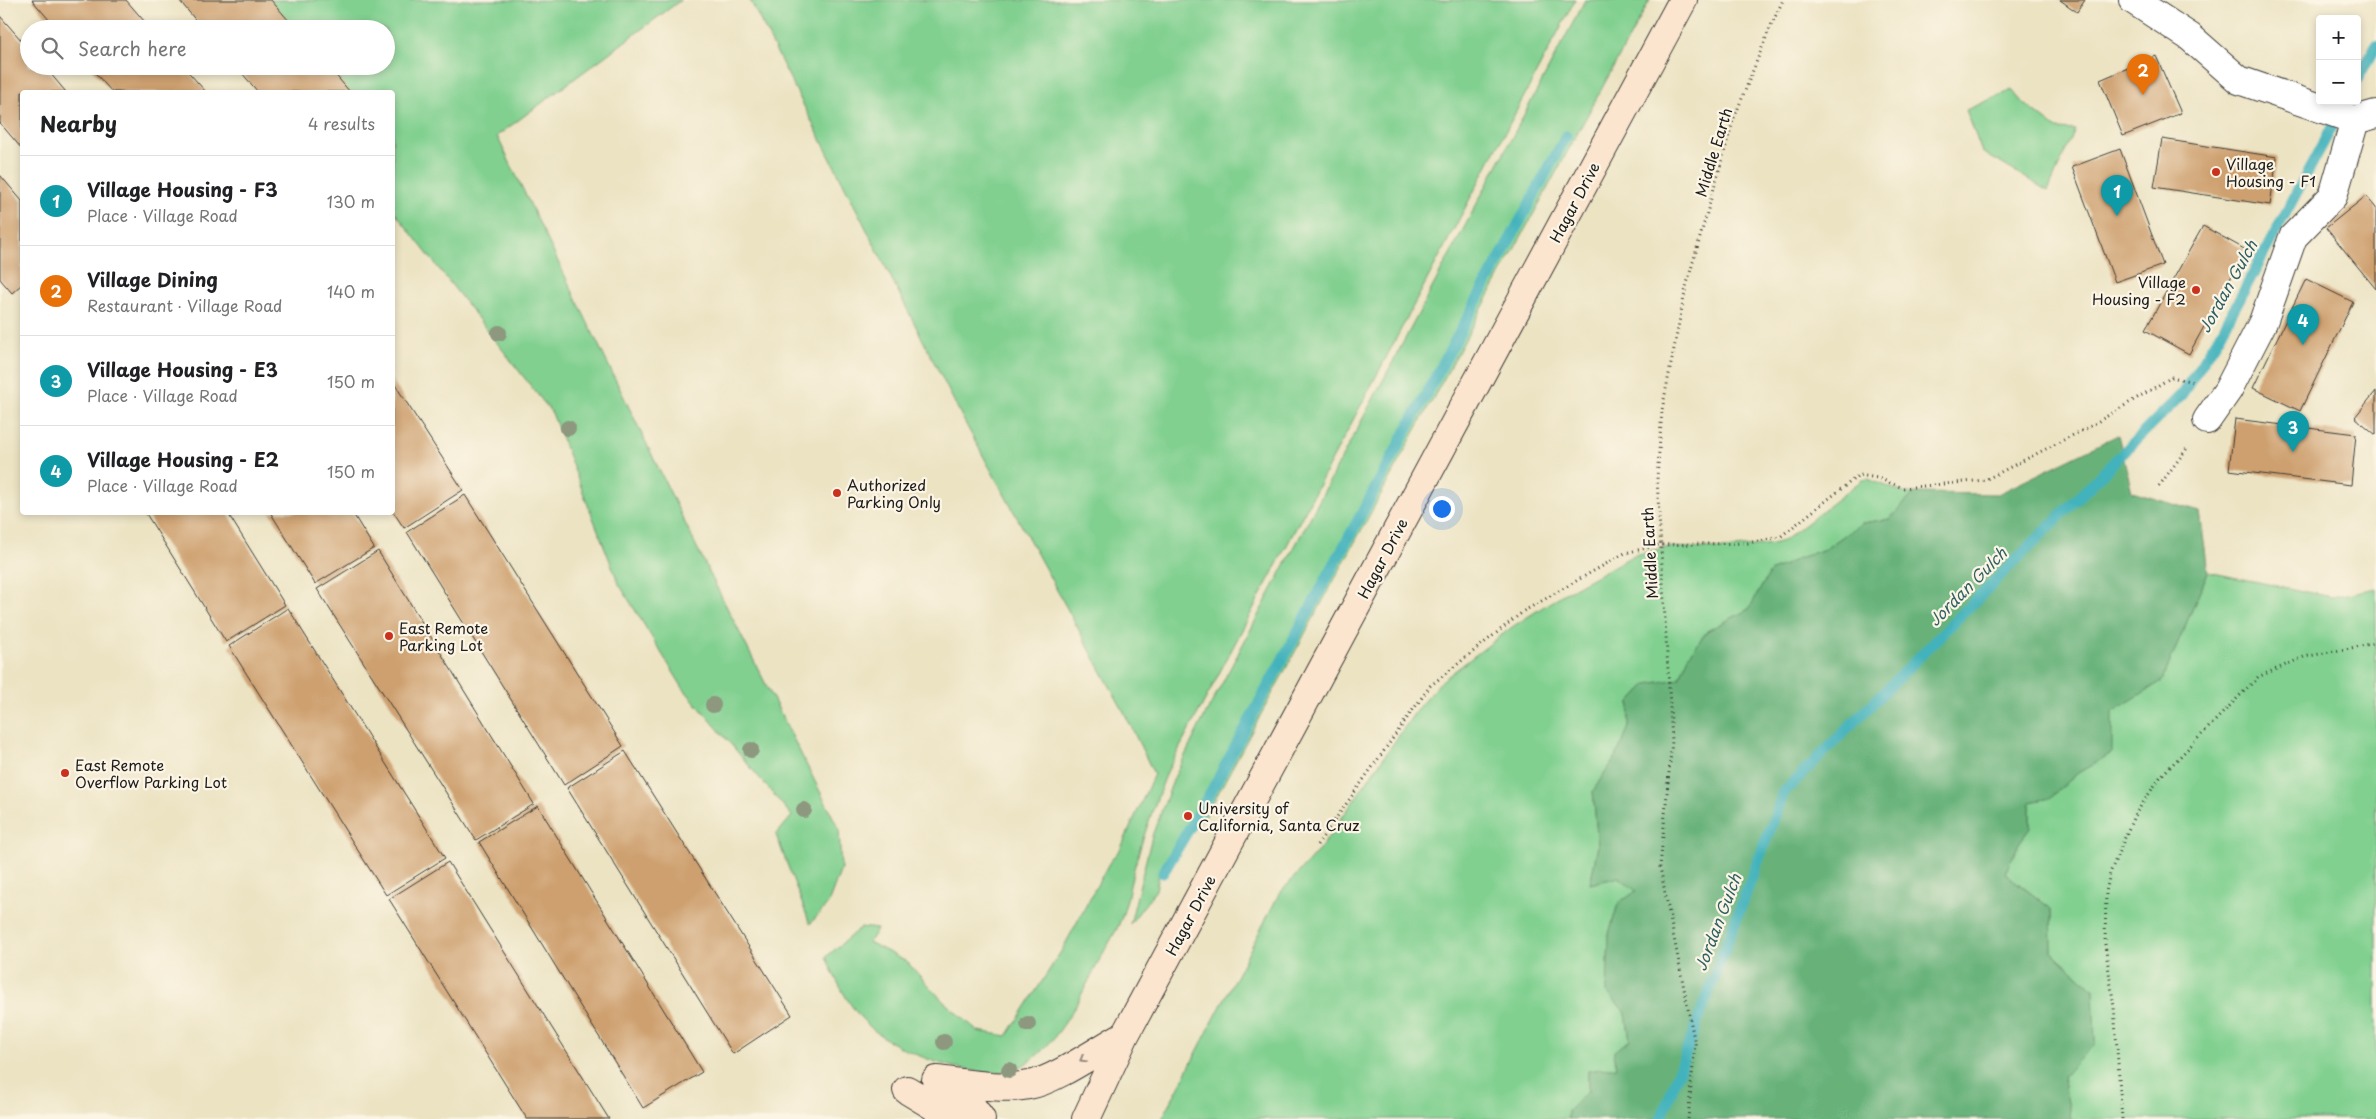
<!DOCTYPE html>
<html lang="en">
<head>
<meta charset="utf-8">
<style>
  :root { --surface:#fff; --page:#f2f2f2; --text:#202124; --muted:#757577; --line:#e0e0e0; --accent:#c8321e }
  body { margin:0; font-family:"Playpen Sans",sans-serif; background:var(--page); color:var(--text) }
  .controls { position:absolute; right:15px; top:15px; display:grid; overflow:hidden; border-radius:5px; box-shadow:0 2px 8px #0003 }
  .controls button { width:45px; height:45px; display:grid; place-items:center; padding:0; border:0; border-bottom:1px solid var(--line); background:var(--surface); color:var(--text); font:25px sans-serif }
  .you { position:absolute; left:1441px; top:508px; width:18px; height:18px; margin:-12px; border:4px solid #fff; border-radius:50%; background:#1a73e8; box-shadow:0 0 0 8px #1a73e833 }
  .badge { display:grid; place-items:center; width:32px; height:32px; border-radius:50%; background:var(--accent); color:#fff; font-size:16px; font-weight:700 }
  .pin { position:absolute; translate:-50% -41px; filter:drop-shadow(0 1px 2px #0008) }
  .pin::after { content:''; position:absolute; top:26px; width:18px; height:15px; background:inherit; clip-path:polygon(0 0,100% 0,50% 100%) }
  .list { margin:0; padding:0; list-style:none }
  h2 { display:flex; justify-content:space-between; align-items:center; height:65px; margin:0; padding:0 20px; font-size:21px }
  h2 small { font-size:16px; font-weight:400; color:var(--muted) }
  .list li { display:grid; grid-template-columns:32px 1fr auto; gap:15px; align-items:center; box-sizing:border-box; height:90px; padding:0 20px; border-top:1px solid var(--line) }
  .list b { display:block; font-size:19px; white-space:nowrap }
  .list p { margin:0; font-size:16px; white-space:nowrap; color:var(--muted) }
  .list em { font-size:16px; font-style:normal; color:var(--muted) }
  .icon { flex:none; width:28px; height:28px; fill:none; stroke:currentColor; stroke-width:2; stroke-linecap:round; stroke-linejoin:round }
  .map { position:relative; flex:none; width:2376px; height:1119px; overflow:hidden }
  .search { position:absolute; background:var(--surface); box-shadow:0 2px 8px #0003; left:20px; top:20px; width:375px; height:55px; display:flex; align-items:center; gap:12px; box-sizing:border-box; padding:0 18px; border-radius:28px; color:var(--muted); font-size:19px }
  .panel { position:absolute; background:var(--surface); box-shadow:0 2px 8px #0003; left:20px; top:90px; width:375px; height:425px; border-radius:5px }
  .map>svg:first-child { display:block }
  .green { fill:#81d090; stroke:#4e7656 }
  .forest { fill:#68b27a; stroke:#42674b }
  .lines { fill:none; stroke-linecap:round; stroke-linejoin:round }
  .stream { stroke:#43b2bc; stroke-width:11 }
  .building { fill:#cea06f }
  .minor-casing { stroke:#3b3a35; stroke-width:30 }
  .secondary-casing { stroke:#3b3a35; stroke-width:30 }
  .path { stroke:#3b3a35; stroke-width:3; stroke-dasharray:1 4; stroke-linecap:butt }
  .minor { stroke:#fff; stroke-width:28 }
  .secondary { stroke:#fbe5cf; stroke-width:28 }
  .tree { fill:#8d987e }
  .oneway { stroke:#978b7e }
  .poi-dot { fill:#c8321e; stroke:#fcf5e5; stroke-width:2 }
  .labels { text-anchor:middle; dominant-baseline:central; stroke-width:4.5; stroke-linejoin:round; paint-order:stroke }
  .street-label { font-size:15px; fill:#1c1c1c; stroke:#fcf5e5 }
  .poi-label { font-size:15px; fill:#1c1c1c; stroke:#fcf5e5; text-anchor:start }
  .water-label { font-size:16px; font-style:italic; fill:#2e6064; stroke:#fcf5e5 }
</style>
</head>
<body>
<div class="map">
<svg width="2376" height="1119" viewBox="0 0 2376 1119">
  <rect width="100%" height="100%" fill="#fcf5e5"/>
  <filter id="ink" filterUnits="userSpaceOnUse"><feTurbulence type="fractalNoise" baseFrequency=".02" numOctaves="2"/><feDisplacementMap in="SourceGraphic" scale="10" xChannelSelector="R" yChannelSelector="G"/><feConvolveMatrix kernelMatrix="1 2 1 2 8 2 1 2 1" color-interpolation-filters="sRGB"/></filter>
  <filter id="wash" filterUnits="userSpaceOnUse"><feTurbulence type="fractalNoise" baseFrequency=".0096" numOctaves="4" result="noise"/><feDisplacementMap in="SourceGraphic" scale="20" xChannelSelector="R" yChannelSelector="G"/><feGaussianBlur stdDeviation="1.12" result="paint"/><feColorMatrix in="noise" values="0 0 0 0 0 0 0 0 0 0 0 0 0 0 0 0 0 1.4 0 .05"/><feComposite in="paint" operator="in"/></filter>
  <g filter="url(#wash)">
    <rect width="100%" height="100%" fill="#ece3c3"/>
    <!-- green -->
    <path class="green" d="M219,0h462l-184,136 208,428 134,265 2,40 -13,35 -18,20 -34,-89 16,-19 -109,-128 -64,-104 -67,-171 -159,-203 -1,-118h-95l-23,-26h112v-37h-143z
      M750,0h825l-408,772c-12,31 -23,62 -32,93 -5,17 -7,35 -13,52 -5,14 -14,27 -21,40 -21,39 -40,86 -79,109 -21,13 -64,3 -86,-4 -63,-22 -84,-44 -110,-105l35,-30 16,2 -8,13 38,20 36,39 35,30 29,5 55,-86 47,-87 12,-15 33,-74 -30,-62 -160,-291z
      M1585,0h65l-446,819 -10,-5 -34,55 -4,21 -26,34 22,-88 22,-58 26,-53z
      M2012,90l9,11 36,28 18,1 -27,61 -66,-39 -16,-42z
      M1868,479l39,15 7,-1 -24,26 -28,4 -37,26 -26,9 -29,14 -21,37 -42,22 -18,25 -10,23 -32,5 -17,18 -1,25 -13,30 -23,34 5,55 -8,38 29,-7 18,14 -19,13 -9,30 -2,58 19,21 4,27 -14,27 -28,4v20l-20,20v8h-406l117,-225 41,-45 98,-141 21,-25 73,-56 51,-33 71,-39 34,-8 57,2 47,-5 11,-3 79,-61z
      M2208,572l124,25 44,-9v531h-305l-8,-43 32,-32 -2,-55 -41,-37 -1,-43 -46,-36 14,-30 11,-15v-26l20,-4 28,-25 33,-20v-41l51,-31z"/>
    <!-- forest -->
    <path class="forest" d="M2118,435l14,57 68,20 8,60 -46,109 -50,31v41l-34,20 -28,25 -20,4v26l-11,15 -14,30 46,36 1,43 41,37 2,55 -32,32 8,43h-503v-8l20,-20v-20l28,-4 -2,-16 16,-11 -4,-27 -19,-21 2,-58 9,-30 18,-13 -17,-14 -29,7 8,-38 -5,-55 23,-34 13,-30 1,-25 17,-18 32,-5 10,-23 18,-25 42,-22 21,-37 29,-14 26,-9 37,-26 28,-4 24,-26 84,1z"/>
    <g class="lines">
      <!-- stream -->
      <path class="stream" d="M2357,80l19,-35
        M1163,873l50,-85 353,-652
        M1661,1119l123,-327 398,-398 37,-57 127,-236"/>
    </g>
    <g id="blocks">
      <!-- building -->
      <path class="building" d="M32,0h94l25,29h-94z
        M179,0h92l25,29h-93z
        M2060,0h25l-8,12z
        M0,16l29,33v17h15l22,26h-44v57l-22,-26z
        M2156,56l25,57 -58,23 -23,-56z
        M89,66h94l23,26h-94z
        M236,66h92l22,26h-92z
        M2162,139l115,18 -7,48 -116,-18z
        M2120,149l43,116 -48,17 -43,-115z
        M0,175l22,26v83l-10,9 -12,-14z
        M2366,196l10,12v81l-50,-61z
        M2203,226l43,24 -57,104 -44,-24z
        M2306,279l47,23 -53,109 -47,-23z
        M392,380l71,110 -59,38 -12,-18z
        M2376,391v44l-21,-18z
        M2235,419l121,15 -5,51 -122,-15z
        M465,495l158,251 -59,39 -157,-253z
        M145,512h82l58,93 -59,37z
        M270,512h82l22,36 -59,36z
        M378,551l156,253 -58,36 -159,-251z
        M288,608l157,250 -59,37 -157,-249z
        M625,751l167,264 -59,39 -166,-266z
        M538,806l164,266 -59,36 -164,-266z
        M448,862l161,257h-82l-138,-220z"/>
    </g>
  </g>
  <g filter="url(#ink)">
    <use href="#blocks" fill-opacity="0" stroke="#3b3a35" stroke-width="1"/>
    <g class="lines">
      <!-- minor casing -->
      <g class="minor-casing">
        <path id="minor" d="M2133,0l57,37 49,43 116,40 21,-6
          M2207,420l21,-30 35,-68 30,-85 40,-41 22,-76"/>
      </g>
      <!-- secondary casing -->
      <g class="secondary-casing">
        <path id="secondary" d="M936,1080c27,3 67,10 93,5 25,-4 72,-37 96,-50
          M940,1083l27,17 14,19
          M907,1090l48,29
          M1086,1119l39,-84 558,-1035"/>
      </g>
      <!-- path -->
      <path class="path" d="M2159,486l29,-39
        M1317,845l113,-159 94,-75 101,-58 34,-8 89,-2 32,-6 79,-62 19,3 25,10 82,-8 104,-53 83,-50 21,5
        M1688,1119l7,-75 -35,-177 12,-126 -15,-262 5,-69 24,-123 47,-166 36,-91 14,-30
        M2122,1119l-8,-112 -9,-63 1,-52 4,-19 24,-57 27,-40 97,-99 46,-20 72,-14"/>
      <!-- minor -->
      <use href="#minor" class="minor"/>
      <!-- secondary -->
      <use href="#secondary" class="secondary"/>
    </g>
    <!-- trees -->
    <g class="tree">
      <circle cx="499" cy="333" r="8"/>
      <circle cx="568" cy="428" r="8"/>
      <circle cx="713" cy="705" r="8"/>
      <circle cx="751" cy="750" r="8"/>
      <circle cx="804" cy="810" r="8"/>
      <circle cx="1028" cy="1024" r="8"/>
      <circle cx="944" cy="1042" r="8"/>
      <circle cx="1009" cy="1070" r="8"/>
    </g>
    <!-- one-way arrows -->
    <defs><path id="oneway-chevron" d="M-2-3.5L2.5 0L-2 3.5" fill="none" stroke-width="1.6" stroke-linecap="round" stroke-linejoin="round" transform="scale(1.25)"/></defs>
    <use class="oneway" href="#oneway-chevron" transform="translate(1083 1059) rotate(150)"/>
  </g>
  <!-- markers -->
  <g class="poi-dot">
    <circle cx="2216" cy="172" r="5"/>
    <circle cx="2196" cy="290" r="5"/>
    <circle cx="837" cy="493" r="5"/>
    <circle cx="389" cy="636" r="5"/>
    <circle cx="65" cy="773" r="5"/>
    <circle cx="1188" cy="816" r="5"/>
  </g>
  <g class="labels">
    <!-- street labels -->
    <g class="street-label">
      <text transform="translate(1713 152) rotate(-73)">Middle Earth</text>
      <text transform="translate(1574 202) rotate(-62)">Hagar Drive</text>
      <text transform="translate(1649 553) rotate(-93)">Middle Earth</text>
      <text transform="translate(1382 558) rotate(-62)">Hagar Drive</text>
      <text transform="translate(1190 915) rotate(-62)">Hagar Drive</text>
    </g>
    <!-- poi labels -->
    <g class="poi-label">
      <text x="2226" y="163">Village<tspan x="2226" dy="17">Housing - F1</tspan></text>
      <text x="2186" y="281" text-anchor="end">Village<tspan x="2186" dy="17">Housing - F2</tspan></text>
      <text x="847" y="484">Authorized<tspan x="847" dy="17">Parking Only</tspan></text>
      <text x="399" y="627">East Remote<tspan x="399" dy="17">Parking Lot</tspan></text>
      <text x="75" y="764">East Remote<tspan x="75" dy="17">Overflow Parking Lot</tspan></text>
      <text x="1198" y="807">University of<tspan x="1198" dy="17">California, Santa Cruz</tspan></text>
    </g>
    <!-- water labels -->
    <g class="water-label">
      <text transform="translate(2227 286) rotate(-61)">Jordan Gulch</text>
      <text transform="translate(1967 586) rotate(-45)">Jordan Gulch</text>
      <text transform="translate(1717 922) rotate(-69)">Jordan Gulch</text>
    </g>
  </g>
</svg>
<div class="controls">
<button>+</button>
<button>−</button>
</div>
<div class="you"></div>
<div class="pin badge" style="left:2117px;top:216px;background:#0f9aa8">1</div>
<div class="pin badge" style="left:2143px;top:95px;background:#e8710a">2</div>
<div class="pin badge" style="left:2293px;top:452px;background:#0f9aa8">3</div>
<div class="pin badge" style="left:2303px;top:345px;background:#0f9aa8">4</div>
<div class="search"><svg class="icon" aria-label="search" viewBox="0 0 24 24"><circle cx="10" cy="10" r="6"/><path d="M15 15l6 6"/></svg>Search here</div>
<section class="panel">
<h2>Nearby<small>4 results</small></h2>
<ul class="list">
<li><span class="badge" style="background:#0f9aa8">1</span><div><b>Village Housing - F3</b><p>Place · Village Road</p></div><em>130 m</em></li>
<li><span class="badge" style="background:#e8710a">2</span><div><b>Village Dining</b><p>Restaurant · Village Road</p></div><em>140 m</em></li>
<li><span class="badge" style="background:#0f9aa8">3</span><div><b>Village Housing - E3</b><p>Place · Village Road</p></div><em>150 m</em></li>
<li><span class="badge" style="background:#0f9aa8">4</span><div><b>Village Housing - E2</b><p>Place · Village Road</p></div><em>150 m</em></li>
</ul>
</section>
</div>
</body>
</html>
